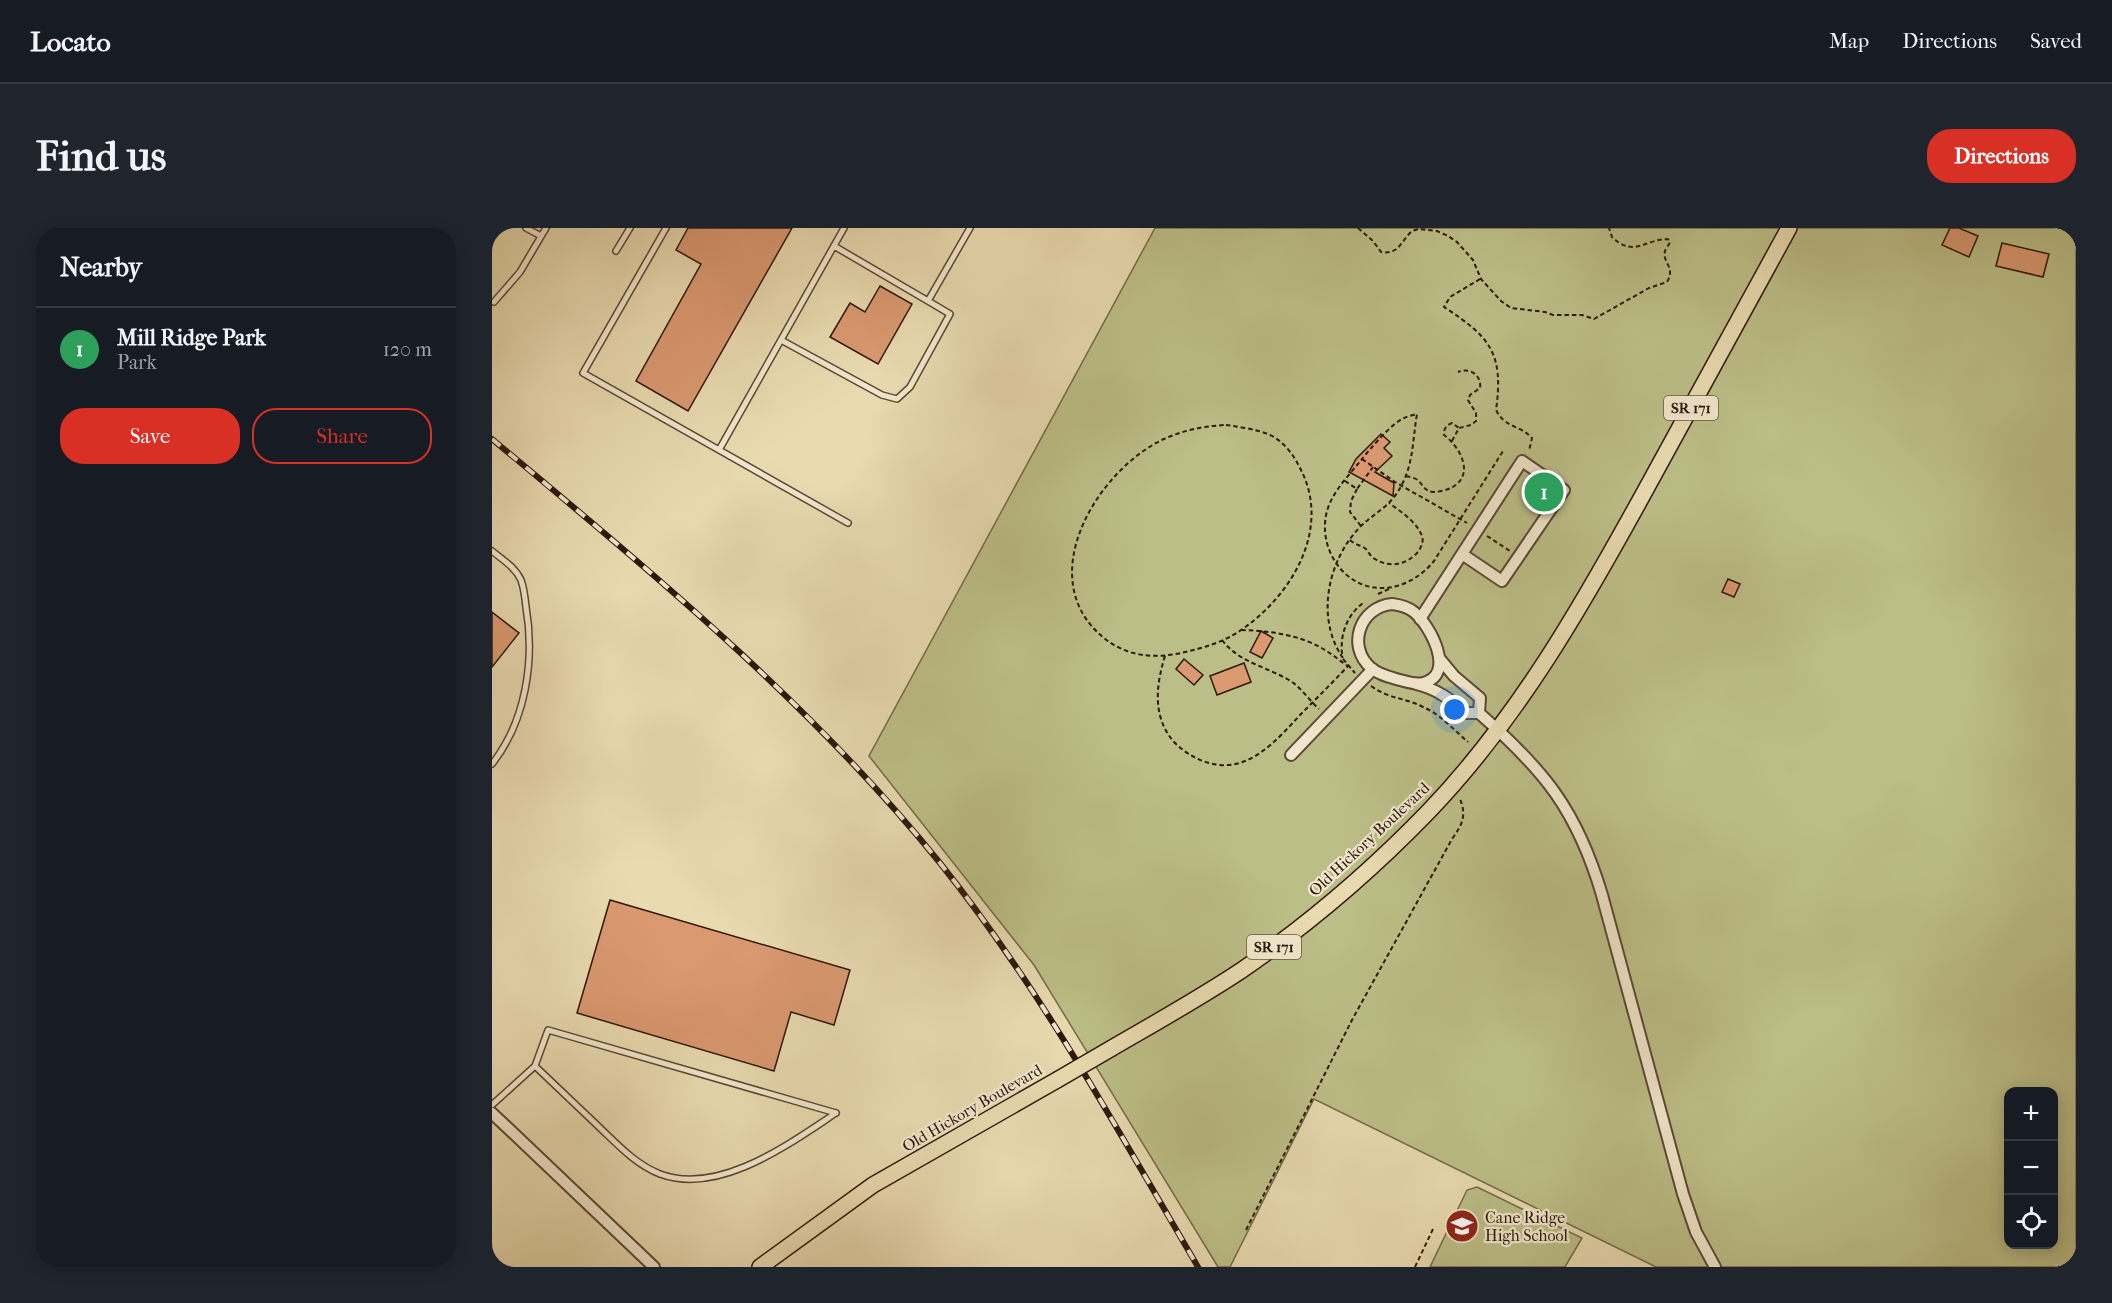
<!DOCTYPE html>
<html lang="en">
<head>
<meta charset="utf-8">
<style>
  :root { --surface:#171b24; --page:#20242c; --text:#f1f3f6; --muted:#9ea1a6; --line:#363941; --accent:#d93025 }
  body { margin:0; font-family:"IM FELL French Canon",serif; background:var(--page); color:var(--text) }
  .controls { position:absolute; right:18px; bottom:18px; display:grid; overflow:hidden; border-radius:12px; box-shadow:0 3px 15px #0003 }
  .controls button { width:54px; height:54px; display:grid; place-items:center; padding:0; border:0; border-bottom:2px solid var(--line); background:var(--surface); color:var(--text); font:30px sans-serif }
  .you { position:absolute; left:963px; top:482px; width:21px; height:21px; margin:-15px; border:4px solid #fff; border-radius:50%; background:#1a73e8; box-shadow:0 0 0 9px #1a73e833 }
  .badge { display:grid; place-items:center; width:39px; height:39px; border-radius:50%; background:var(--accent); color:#fff; font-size:20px; font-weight:700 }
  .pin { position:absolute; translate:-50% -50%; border:3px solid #fff; box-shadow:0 2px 6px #0006 }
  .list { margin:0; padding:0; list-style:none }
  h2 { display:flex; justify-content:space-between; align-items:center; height:78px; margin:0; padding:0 24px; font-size:26px }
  h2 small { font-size:20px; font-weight:400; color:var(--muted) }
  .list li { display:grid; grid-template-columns:39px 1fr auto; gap:18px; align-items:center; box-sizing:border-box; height:84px; padding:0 24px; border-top:2px solid var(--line) }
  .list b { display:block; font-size:22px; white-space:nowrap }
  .list p { margin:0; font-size:20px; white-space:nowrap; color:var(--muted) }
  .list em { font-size:20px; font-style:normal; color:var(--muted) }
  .actions { display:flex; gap:12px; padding:18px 24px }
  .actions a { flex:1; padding:14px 0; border:2px solid var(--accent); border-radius:24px; text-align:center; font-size:21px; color:var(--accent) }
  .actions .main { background:var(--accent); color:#fff }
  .icon { flex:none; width:33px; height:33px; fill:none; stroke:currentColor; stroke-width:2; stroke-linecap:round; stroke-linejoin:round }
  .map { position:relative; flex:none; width:1584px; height:1039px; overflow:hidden; border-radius:24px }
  header { display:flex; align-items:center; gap:36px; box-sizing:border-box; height:84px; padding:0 30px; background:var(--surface); border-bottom:2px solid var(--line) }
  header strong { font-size:28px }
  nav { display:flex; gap:33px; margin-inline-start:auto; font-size:21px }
  .intro { display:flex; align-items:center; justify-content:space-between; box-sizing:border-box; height:144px; padding:0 36px }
  h1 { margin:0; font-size:42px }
  .button { padding:15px 27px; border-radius:24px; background:var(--accent); color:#fff; font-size:21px; font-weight:700 }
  main { display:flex; gap:36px; padding:0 36px }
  aside { flex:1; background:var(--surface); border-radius:24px; box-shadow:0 3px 15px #0003 }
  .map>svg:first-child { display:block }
  .green { fill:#bcbe87; stroke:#746a49; stroke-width:1.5; fill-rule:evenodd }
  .building { fill:#da9971; stroke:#2d170b; stroke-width:1.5 }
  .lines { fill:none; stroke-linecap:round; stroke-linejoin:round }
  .lane-casing { stroke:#5c4834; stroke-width:8 }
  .street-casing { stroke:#5c4834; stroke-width:14 }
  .primary-casing { stroke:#2d170b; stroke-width:18 }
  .path { stroke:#2d170b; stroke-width:2; stroke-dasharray:4.5 3; stroke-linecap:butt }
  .lane { stroke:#f1e7cc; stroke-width:5 }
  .street { stroke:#f1e7cc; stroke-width:10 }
  .primary { stroke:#e9dab0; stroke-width:15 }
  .rail-casing { stroke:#2d170b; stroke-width:6 }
  .rail { stroke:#f1e7cc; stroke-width:4; stroke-dasharray:11; stroke-linecap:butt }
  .primary-bridge-casing { stroke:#2d170b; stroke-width:18; stroke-linecap:butt }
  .primary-bridge { stroke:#e9dab0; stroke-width:15 }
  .labels { text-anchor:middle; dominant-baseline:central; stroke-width:4.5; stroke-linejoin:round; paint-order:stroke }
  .shield { fill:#f1e7cc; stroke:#685545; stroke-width:1.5 }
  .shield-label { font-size:15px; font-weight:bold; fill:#2d170b }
  .street-label { font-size:16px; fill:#2d170b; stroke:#f1e7cc }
  .poi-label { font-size:16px; fill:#2d170b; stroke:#f1e7cc; text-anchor:start }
</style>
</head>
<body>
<header>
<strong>Locato</strong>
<nav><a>Map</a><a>Directions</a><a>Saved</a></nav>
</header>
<div class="intro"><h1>Find us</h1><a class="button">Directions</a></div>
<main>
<aside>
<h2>Nearby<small></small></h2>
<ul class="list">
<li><span class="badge" style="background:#2e9e5b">1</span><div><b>Mill Ridge Park</b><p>Park</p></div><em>120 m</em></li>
</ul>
<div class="actions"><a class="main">Save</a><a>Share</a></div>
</aside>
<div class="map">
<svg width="1584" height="1039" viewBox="0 0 1584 1039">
  <rect width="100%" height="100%" fill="#e9dab0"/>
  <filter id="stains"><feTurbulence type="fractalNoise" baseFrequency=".00333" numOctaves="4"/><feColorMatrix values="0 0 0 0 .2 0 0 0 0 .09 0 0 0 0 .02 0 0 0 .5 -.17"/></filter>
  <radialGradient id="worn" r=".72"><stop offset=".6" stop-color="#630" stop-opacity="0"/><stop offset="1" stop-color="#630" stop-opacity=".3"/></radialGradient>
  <!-- green -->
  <path class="green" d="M663,0h921v1039h-420l-342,-168 -84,168h-12l-184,-302 -165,-209zM1516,864h46v152h-46z
    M985,959l105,51 -17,29h-135l37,-77z"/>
  <!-- building -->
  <path class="building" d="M196,0h104l-104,183 -52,-30 65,-117 -25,-14z
    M1458,0h9l19,8 -9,21 -27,-12z
    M1510,15l47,11 -6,23 -47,-11z
    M388,58l32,18 -34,60 -48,-27 20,-34 15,9z
    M889,206l9,8 -6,6 8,8 -17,16 19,11 -1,13 -44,-24 7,-13z
    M1236,351l12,5 -6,13 -12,-5z
    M0,384l27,21 -27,34z
    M769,403l12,7 -11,20 -12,-6z
    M692,431l19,16 -9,10 -18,-16z
    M752,435l7,19 -34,13 -7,-19z
    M118,672l240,70 -16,55 -43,-13 -17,59 -197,-58z"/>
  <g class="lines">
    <!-- lane casing -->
    <g class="lane-casing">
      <path id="lane" d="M34,0l15,8
        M174,0l-83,145 265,150
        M342,18l94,55
        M124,23l14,-23
        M2,74l26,-30 26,-44
        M289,112l101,55 15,4 13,-12 40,-73 -22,-13 42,-73
        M227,222l125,-222
        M0,323c11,9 23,16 29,29 3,8 4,18 5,27 9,53 0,114 -34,157
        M43,838l13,-36 288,83
        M0,877l43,-39c21,20 42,40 63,60 19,18 37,38 62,48 59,22 129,-30 176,-61"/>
    </g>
    <!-- street casing -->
    <g class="street-casing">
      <path id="street" d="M900,376c8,1 16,3 22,8 16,13 43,63 9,71 -8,2 -15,-1 -23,-3 -10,-3 -21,-5 -29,-12 -25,-22 -11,-61 21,-64z
        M928,391l102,-158 42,29 -62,91 -40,-27
        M947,430l15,18 26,22 -1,15
        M924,456c21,5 34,15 50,29h13c65,57 98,97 123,182l81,299 13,38 19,35
        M799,527l82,-86
        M0,885l162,154"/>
    </g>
    <!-- primary casing -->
    <g class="primary-casing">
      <path id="primary" d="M620,820c43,-25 88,-50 130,-78 67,-46 131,-101 187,-159 90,-94 154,-207 216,-320 48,-87 96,-175 144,-263
        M268,1039l113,-82 184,-105"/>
    </g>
    <!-- path -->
    <path class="path" d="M866,0l15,13 8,11c18,3 20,-11 31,-21l7,-2 18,2 11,5 9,6 16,18 8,19 20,22 10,7 34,4 8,3h29l12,4 55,-31 18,-6c9,-15 -5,-19 -2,-31 1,-3 4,-6 5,-9l-2,-3c-23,0 -34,19 -56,-2l-3,-9
      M988,51l-30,18 -6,10c46,30 60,46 52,103 9,18 24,15 36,28l-3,13
      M734,197c14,2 30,4 44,10 15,7 25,22 32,37 28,58 -10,122 -58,156 -19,14 -41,20 -63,25 -28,6 -55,3 -77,-15 -73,-59 -7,-168 60,-199 20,-9 40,-13 62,-14z
      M960,213l7,-13 12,-3 5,-4v-8l-8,-13 2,-5 10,-7c2,-13 -11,-21 -22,-16
      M870,231l33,23 72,41
      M914,248c4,1 10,2 13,5 4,5 6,10 14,11 6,0 13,-2 18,-4 25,-13 9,-41 -7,-53 -1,-6 3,-10 8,-12l7,5
      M853,253l12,8 16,-22
      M865,261l-6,12 -1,11 11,14
      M995,308l23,15
      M858,312c5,5 11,5 16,9 3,4 5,8 9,10 14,9 31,6 42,-6 4,-5 7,-11 5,-17 -5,-14 -22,-25 -33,-33
      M886,366l11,-5
      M730,412c17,23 47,27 70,42 10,7 17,18 27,27
      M850,426c-2,-20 5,-39 21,-51
      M673,428c-9,29 -13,61 9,86 10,10 21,17 35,21 39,11 67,-22 91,-48 16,-16 32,-32 48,-49 -7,-4 -13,-10 -20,-14 -25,-17 -57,-21 -87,-22
      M851,430c-28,-40 -15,-98 17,-131 12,-12 27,-19 37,-34 17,-26 15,-50 20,-79 -4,1 -9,2 -13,4 -11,4 -35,32 -42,41 -12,15 -28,31 -34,49 -12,35 12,78 51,80 22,1 42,-11 55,-27l69,-110
      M851,431l12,14
      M879,458c20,14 33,11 52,21 17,7 31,23 45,35
      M754,1002l106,-210 100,-181c10,-14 15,-23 8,-40
      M923,1039l18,-38"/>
    <!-- lane -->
    <use href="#lane" class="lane"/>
    <!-- street -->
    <use href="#street" class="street"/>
    <!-- primary -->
    <use href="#primary" class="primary"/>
    <!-- rail casing -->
    <g class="rail-casing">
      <path id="rail" d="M0,211c158,132 318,263 448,424 100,125 177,266 258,404"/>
    </g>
    <!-- rail -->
    <use href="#rail" class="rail"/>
    <!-- primary-bridge casing -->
    <g class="primary-bridge-casing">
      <path id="primary-bridge" d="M565,852l55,-32"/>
    </g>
    <!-- primary-bridge -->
    <use href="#primary-bridge" class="primary-bridge"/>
  </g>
  <!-- icons -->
  <defs>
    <g id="school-disc" transform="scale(1.725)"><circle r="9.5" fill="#8f2418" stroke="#f1e7cc"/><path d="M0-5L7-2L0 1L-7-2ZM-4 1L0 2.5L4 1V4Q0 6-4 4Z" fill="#fff"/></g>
  </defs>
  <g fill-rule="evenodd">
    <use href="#school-disc" x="970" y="998"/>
  </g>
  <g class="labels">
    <!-- shield labels -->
    <g class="shield">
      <rect x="1172" y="168" width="54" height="24" rx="4.5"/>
      <rect x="755" y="707" width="54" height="24" rx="4.5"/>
    </g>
    <g class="shield-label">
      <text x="1199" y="180">SR 171</text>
      <text x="782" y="719">SR 171</text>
    </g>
    <!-- street labels -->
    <g class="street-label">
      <text transform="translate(877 611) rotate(-43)">Old Hickory Boulevard</text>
      <text transform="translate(480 880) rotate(-30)">Old Hickory Boulevard</text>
    </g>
    <!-- poi labels -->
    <g class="poi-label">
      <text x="993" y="989">Cane Ridge<tspan x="993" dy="18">High School</tspan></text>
    </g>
  </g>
  <rect width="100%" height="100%" filter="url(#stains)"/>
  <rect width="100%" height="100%" fill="url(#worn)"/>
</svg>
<div class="controls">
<button>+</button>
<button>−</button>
<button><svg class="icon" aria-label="locate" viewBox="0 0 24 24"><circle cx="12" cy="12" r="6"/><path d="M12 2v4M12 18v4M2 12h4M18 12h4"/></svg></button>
</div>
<div class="you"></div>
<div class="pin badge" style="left:1052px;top:264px;background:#2e9e5b">1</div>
</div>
</main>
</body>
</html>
